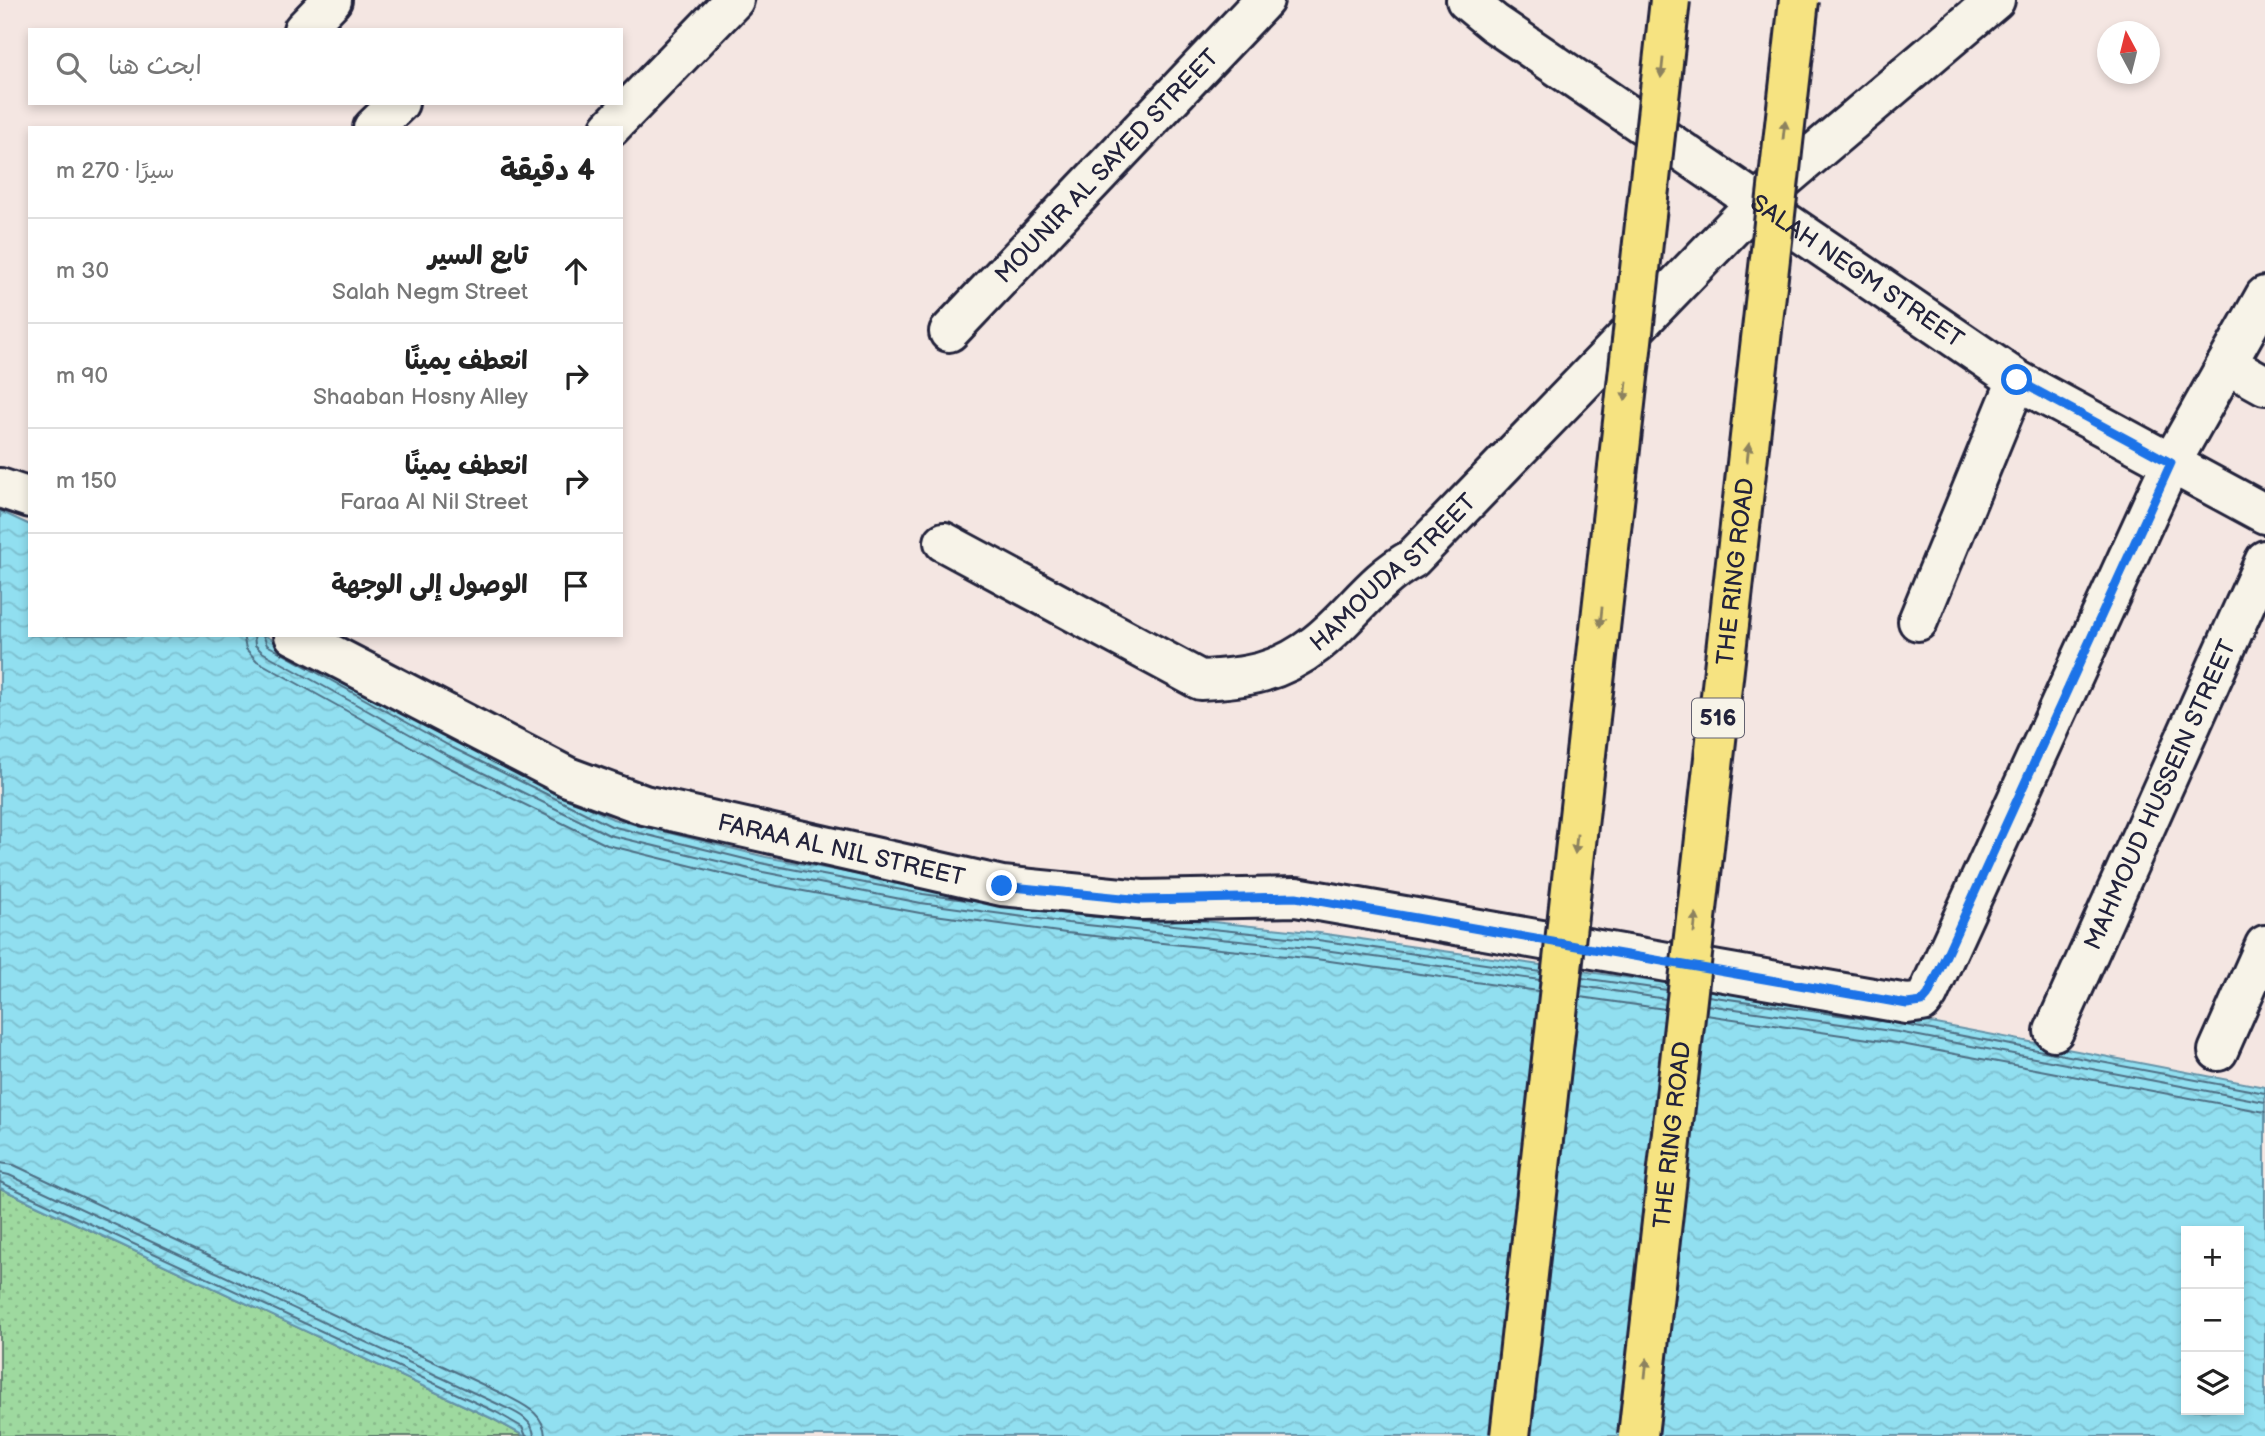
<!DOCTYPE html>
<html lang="ar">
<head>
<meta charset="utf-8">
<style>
  :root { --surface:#fff; --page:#f2f2f2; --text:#222; --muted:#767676; --line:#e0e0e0 }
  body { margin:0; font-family:"Balsamiq Sans","Playpen Sans Arabic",sans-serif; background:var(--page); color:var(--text); direction:rtl }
  .controls { position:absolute; right:21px; bottom:21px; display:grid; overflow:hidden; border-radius:0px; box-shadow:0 4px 10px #0003 }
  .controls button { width:63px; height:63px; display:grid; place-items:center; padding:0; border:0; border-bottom:2px solid var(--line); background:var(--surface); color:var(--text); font:35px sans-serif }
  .compass { position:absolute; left:2097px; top:21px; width:63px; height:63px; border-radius:50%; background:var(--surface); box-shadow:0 4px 10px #0003; rotate:353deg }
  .stop { position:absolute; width:21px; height:21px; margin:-16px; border:5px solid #1a73e8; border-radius:50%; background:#fff }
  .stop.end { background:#1a73e8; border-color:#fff; box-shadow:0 2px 7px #0008 }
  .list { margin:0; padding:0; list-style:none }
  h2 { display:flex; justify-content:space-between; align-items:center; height:91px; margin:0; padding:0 28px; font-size:30px }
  h2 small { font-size:23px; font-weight:400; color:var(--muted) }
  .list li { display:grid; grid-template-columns:46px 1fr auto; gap:21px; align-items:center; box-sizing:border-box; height:105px; padding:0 28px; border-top:2px solid var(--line) }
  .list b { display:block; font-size:26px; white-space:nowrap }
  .list p { margin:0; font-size:23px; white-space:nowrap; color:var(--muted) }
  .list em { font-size:23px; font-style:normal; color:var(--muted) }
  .icon { flex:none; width:38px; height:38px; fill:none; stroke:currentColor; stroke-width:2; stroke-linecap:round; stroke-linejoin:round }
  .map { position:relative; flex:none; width:2265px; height:1436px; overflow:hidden; direction:ltr }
  .search { position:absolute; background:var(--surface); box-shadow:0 4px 10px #0003; left:28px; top:28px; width:595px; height:77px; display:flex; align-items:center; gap:18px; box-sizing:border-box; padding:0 24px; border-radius:0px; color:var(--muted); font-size:26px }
  .panel { position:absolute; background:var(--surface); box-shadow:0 4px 10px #0003; left:28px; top:126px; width:595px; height:511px; border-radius:0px; direction:rtl }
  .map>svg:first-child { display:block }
  .grass { fill:url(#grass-dots); stroke:#607e6d; stroke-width:2 }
  .water { fill:url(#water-waves); stroke:#6593a8; stroke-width:2; fill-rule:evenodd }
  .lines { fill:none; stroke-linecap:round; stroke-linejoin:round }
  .shore { stroke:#4e6e83; stroke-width:2 }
  .street-casing { stroke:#22223b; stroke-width:44 }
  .street { stroke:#f7f3e8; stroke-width:38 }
  .highway-bridge-casing { stroke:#22223b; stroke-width:44; stroke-linecap:butt }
  .highway-bridge { stroke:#f6e381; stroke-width:38 }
  .oneway { fill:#8c825e }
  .route { stroke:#1a73e8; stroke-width:9 }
  .labels { text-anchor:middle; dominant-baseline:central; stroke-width:7; stroke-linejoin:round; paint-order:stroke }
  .shield { fill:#f7f3e8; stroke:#62616f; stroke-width:2 }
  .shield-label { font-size:23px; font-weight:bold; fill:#22223b }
  .street-label { font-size:24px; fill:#22223b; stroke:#f7f3e8 }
</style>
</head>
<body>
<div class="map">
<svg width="2265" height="1436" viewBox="0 0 2265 1436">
  <defs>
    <pattern id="grass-dots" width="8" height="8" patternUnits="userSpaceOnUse" patternTransform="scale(1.75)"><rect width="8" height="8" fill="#9ed99f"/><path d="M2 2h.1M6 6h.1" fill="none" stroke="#88ba8a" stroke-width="1.8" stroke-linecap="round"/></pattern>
    <pattern id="water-waves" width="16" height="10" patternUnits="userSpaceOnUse" patternTransform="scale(1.75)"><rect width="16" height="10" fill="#91dff0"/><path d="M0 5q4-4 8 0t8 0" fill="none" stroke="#7dbfcf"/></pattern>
  </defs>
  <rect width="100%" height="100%" fill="#f4e6e2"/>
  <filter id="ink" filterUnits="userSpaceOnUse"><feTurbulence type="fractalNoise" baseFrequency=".0143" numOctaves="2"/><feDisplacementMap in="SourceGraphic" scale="14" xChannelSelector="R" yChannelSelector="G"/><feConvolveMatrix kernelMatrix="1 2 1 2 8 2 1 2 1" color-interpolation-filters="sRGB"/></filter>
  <g filter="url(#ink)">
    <!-- grass -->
    <path class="grass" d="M0,1188l493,231 31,17h-524z"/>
    <!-- water -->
    <path class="water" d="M0,511l30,14v110h234l192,107 157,77 153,38 158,30 146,20 249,26 581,84 365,70v349h-1741l-31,-17 -493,-231zM2186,1231h53v179h-53z"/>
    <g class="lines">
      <!-- shore -->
      <path class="shore" d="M243,635l3,14 11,12 187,104 163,80 154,38 159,30 146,20 250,26 222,32
        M254,635l1,10 7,7 187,104 160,79 154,37 158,31 147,20 249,26 223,31
        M263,635l4,10 186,103 158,78 154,38 158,30 50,7
        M1058,913l260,27 223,32
        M1582,978l85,12
        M1581,986l85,13
        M1708,996l179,26
        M1580,997l85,12
        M1707,1005l191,27 367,70
        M1706,1015l190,28 369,69
        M1905,1025l360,68
        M0,1163l14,2 491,230c18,10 39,17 40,41
        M0,1173l9,2 491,230c14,7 33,13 34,31
        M0,1182l496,230 26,15 4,9"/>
      <!-- street casing -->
      <g class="street-casing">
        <g id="street">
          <path id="s1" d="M1466,0l28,23 523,357 248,134"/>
          <path d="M303,30l29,-30"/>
          <path d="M373,128l26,-25"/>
          <path d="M610,128l124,-128"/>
          <path id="s2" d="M949,332l315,-332"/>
          <path d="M2227,364l38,21"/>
          <path d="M0,488l30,10"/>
          <path id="s3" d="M944,542l256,138c46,-2 79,-7 116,-36 34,-26 57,-64 96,-85l345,-357 238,-202"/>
          <path d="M1918,621l99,-241"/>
          <path id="s4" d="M294,635l274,142 76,28 358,81 140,14 154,-3 611,107 15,-2 6,-8 243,-531 94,-167"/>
          <path id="s5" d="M2054,1031l211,-471"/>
          <path d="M2218,1051l47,-106"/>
        </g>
      </g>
      <!-- street -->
      <use href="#street" class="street"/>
      <!-- highway-bridge casing -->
      <g class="highway-bridge-casing">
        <g id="highway-bridge">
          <path d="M1510,1436l160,-1436"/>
          <path id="s6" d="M1638,1436l161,-1436"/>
        </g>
      </g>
      <!-- highway-bridge -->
      <use href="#highway-bridge" class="highway-bridge"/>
    </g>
    <!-- one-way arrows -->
    <defs><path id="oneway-solid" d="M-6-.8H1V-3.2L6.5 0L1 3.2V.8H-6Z" transform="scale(1.75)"/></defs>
    <g class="oneway">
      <use href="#oneway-solid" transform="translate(1662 68) rotate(96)"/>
      <use href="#oneway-solid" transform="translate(1784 130) rotate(-84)"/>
      <use href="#oneway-solid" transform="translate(1626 391) rotate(96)"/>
      <use href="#oneway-solid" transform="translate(1748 453) rotate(-84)"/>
      <use href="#oneway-solid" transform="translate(1601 617) rotate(96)"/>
      <use href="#oneway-solid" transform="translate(1576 844) rotate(96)"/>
      <use href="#oneway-solid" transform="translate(1695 923) rotate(-84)"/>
      <use href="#oneway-solid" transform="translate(1646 1368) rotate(-84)"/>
    </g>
  </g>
  <g class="lines" filter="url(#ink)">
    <!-- route -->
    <path class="route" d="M1002,886l140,14 154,-3 611,107 15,-2 6,-7 243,-532 -154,-83"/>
  </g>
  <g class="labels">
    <!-- shield labels -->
    <rect class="shield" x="1692" y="698.5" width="52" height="39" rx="5"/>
    <g class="shield-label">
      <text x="1718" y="718">516</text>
    </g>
    <!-- street labels -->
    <g class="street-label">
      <text stroke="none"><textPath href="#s2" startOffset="229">MOUNIR AL SAYED STREET</textPath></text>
      <text stroke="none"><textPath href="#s1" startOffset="476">SALAH NEGM STREET</textPath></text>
      <text stroke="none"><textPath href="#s3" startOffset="520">HAMOUDA STREET</textPath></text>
      <text stroke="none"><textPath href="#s6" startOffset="870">THE RING ROAD</textPath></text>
      <text stroke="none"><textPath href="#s5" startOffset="259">MAHMOUD HUSSEIN STREET</textPath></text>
      <text stroke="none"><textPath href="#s4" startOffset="592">FARAA AL NIL STREET</textPath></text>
      <text stroke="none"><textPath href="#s6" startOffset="303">THE RING ROAD</textPath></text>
    </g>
  </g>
</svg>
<div class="controls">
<button>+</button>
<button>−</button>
<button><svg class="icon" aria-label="layers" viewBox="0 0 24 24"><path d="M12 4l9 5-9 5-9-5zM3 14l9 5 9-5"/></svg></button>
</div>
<svg class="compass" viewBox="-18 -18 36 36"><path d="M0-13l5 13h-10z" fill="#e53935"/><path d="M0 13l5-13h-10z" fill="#767676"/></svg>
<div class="stop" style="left:2017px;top:380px"></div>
<div class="stop end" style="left:1002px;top:886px"></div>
<div class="search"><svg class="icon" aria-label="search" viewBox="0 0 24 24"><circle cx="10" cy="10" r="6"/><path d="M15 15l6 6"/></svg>ابحث هنا</div>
<section class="panel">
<h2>4 دقيقة<small>سيرًا · 270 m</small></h2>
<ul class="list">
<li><svg class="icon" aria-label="ahead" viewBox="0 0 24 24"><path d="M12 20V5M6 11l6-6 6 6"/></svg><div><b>تابع السير</b><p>Salah Negm Street</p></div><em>30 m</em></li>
<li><svg class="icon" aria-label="right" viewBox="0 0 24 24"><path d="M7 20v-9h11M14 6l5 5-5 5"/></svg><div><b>انعطف يمينًا</b><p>Shaaban Hosny Alley</p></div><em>90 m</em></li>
<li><svg class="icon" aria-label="right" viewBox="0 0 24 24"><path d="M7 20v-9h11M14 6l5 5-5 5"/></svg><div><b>انعطف يمينًا</b><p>Faraa Al Nil Street</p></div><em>150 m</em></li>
<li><svg class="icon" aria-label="arrive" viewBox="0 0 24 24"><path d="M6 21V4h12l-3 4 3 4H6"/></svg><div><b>الوصول إلى الوجهة</b></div></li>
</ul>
</section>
</div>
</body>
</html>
